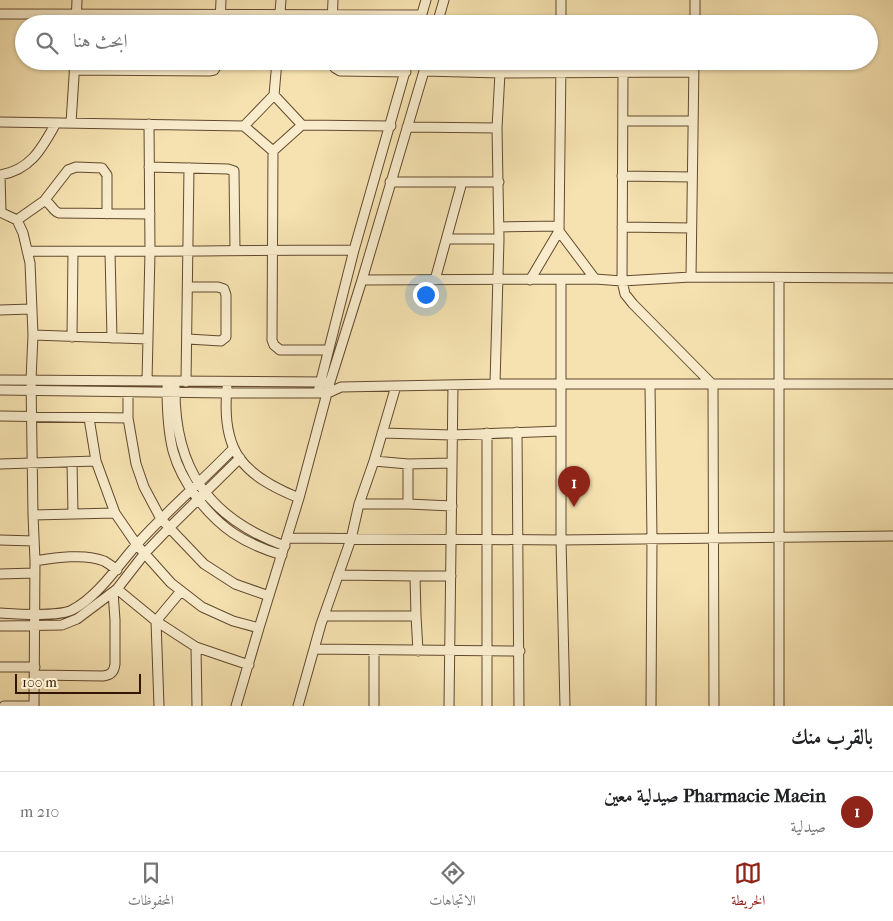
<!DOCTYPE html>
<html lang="ar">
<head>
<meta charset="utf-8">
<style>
  :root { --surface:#fff; --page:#f2f2f2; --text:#202124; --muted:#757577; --line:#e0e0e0; --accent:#8f2418 }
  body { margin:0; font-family:"IM FELL French Canon",Amiri,serif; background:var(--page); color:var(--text); direction:rtl }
  .scale { position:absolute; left:15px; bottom:12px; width:126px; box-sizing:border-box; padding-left:5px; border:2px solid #321602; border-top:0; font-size:14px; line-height:18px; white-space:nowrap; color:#321602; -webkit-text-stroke:4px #f8eccc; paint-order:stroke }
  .you { position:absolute; left:425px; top:294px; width:18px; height:18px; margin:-12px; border:4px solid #fff; border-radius:50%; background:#1a73e8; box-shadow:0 0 0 8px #1a73e833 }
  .badge { display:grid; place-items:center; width:32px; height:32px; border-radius:50%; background:var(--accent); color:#fff; font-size:16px; font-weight:700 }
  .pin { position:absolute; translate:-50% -41px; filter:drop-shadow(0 1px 2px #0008) }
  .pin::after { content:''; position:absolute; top:26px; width:18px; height:15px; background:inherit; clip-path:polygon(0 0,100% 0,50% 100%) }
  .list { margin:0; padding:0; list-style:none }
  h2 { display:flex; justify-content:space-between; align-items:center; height:65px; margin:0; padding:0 20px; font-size:21px }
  h2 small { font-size:16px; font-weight:400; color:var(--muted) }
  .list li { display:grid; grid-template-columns:32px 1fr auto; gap:15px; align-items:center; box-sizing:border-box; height:80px; padding:0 20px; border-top:1px solid var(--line) }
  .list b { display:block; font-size:19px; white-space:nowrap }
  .list p { margin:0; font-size:16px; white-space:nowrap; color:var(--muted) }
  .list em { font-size:16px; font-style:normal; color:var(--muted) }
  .icon { flex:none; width:28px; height:28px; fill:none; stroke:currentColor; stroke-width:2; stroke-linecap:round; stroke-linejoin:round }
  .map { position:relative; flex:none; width:893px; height:706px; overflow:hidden; direction:ltr }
  .search { position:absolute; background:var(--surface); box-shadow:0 1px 4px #0004; left:15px; right:15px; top:15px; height:55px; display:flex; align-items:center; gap:12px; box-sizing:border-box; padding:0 18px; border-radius:28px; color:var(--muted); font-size:19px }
  .sheet { height:145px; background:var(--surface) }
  nav { display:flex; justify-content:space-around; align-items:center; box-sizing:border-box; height:70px; border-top:1px solid var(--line); background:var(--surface); font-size:14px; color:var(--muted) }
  nav a { display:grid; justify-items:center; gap:2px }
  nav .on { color:var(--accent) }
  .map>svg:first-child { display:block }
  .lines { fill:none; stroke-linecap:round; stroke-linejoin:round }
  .minor-casing { stroke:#63492e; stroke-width:11 }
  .minor { stroke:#f8eccc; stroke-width:9 }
</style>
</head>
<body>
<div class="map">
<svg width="893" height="706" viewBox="0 0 893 706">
  <rect width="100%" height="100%" fill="#f5e2b0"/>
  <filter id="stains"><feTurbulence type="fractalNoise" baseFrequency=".004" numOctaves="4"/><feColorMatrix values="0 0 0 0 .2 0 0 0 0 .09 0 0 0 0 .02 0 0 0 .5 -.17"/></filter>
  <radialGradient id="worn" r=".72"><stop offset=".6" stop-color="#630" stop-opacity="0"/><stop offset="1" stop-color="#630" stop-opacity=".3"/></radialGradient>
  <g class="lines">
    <!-- minor casing -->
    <g class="minor-casing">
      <path id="minor" d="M561,0v24
        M0,14l421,1
        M76,24l1,-24
        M220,24l1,-24
        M279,24l2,-24
        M332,24l1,-24
        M419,24l7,-24
        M437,24l7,-24
        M695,24v-24
        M331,61l4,7 5,3 66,1
        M74,70l135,1 5,-1 5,-9
        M424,71l76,2 193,-1
        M623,72l-1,209 3,13 8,10 80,81 1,321
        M274,95l28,30 -29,26 -1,189 2,5 6,5h48
        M623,121h70
        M0,122l244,4
        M71,123l4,-62
        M302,125l89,1
        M407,127l90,1
        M273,151l-29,-25 30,-31 3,-34
        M149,167l79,2 6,2 1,79
        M0,175c31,-5 42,-27 56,-52
        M0,175l1,37
        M622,176l70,1
        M390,182h109
        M44,201l24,-31 8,-3 26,1 5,7v39
        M0,212l17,8 6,13 7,30 3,72 -2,45 2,135 82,-2
        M17,220l27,-19c7,1 8,10 15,12l91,1
        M499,227l60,-1
        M622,227l69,1
        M559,231l36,48
        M447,239h52
        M27,251c109,1 218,-1 327,-1
        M110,252l2,86
        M691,277l3,-216
        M779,278v428
        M362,280l233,-1 27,2 69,-4 202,1
        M435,280l27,-98
        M530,280l29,-49 2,-170
        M561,280v260l4,166
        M0,310l31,-1
        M33,335l115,4
        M72,337l1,-85
        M188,339l33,2 5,-4v-42l-2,-6 -6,-2h-30
        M0,380l325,2
        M147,381l3,-129 -1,-128
        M186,382l3,-214
        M495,384l4,-145 -2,-111 3,-55
        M650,385l2,154 -1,167
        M167,387c0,21 1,44 6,64 9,32 34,64 60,82 15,10 32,17 49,22
        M175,387c-1,81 33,131 110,159
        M227,388c-6,63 15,87 72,110
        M0,390l226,3h102l13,-6 154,-3h398
        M128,392v26l8,46 8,23 17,32 43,45 31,20 34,12
        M318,392l36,-142 54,-189
        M0,416l128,2
        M89,418l7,43 19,52 22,32 34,38 31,24 31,14 26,7
        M517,432l2,274
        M382,433l70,2 109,-4
        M487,433v273
        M374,461l22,-75
        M72,462l1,52
        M0,464l96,-3
        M408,464v40
        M452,506l-44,-2h-49l15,-43 34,3 44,-1
        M33,515l2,46
        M287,538l274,2 332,-4
        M0,540l34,1
        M0,574l35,-1
        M338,575l77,1
        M117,589l39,32 40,26 53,18
        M0,613c17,1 58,4 72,-3 26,-13 47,-46 66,-67 30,-33 64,-62 95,-94
        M325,616h91l2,35
        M416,616l-1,-40h36
        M0,626l62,-1 15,-6 40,-30 28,-36 24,-25 71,-70
        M196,647l1,59
        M314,649l206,2
        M374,650v56
        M0,667h35
        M35,675l68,1c8,-1 11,-4 12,-12v-44l-2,-28
        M4,706h30
        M34,706l1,-145c19,-3 50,-8 69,0 4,2 9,6 13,9
        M159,706l-3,-85 25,-30
        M236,706l23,-78 40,-130 31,-116 32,-102 65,-219
        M298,706l23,-82 30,-85 8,-35
        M449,706l4,-321"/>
    </g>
    <!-- minor -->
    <use href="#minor" class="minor"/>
  </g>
  <rect width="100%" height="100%" filter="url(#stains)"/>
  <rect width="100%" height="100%" fill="url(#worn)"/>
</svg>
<div class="scale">100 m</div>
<div class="you"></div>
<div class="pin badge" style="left:574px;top:507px">1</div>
<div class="search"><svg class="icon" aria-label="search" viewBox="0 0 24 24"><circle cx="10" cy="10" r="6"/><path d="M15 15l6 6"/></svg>ابحث هنا</div>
</div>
<section class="sheet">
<h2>بالقرب منك<small></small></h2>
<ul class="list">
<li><span class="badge">1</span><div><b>Pharmacie Maein صيدلية معين</b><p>صيدلية</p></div><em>210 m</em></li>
</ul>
</section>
<nav>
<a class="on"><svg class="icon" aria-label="map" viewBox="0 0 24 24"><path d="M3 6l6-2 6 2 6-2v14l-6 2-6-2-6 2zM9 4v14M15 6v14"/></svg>الخريطة</a>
<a><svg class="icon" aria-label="directions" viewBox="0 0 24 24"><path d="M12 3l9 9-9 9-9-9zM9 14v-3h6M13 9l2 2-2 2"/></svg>الاتجاهات</a>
<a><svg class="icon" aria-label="saved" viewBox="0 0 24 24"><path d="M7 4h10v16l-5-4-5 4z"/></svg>المحفوظات</a>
</nav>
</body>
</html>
